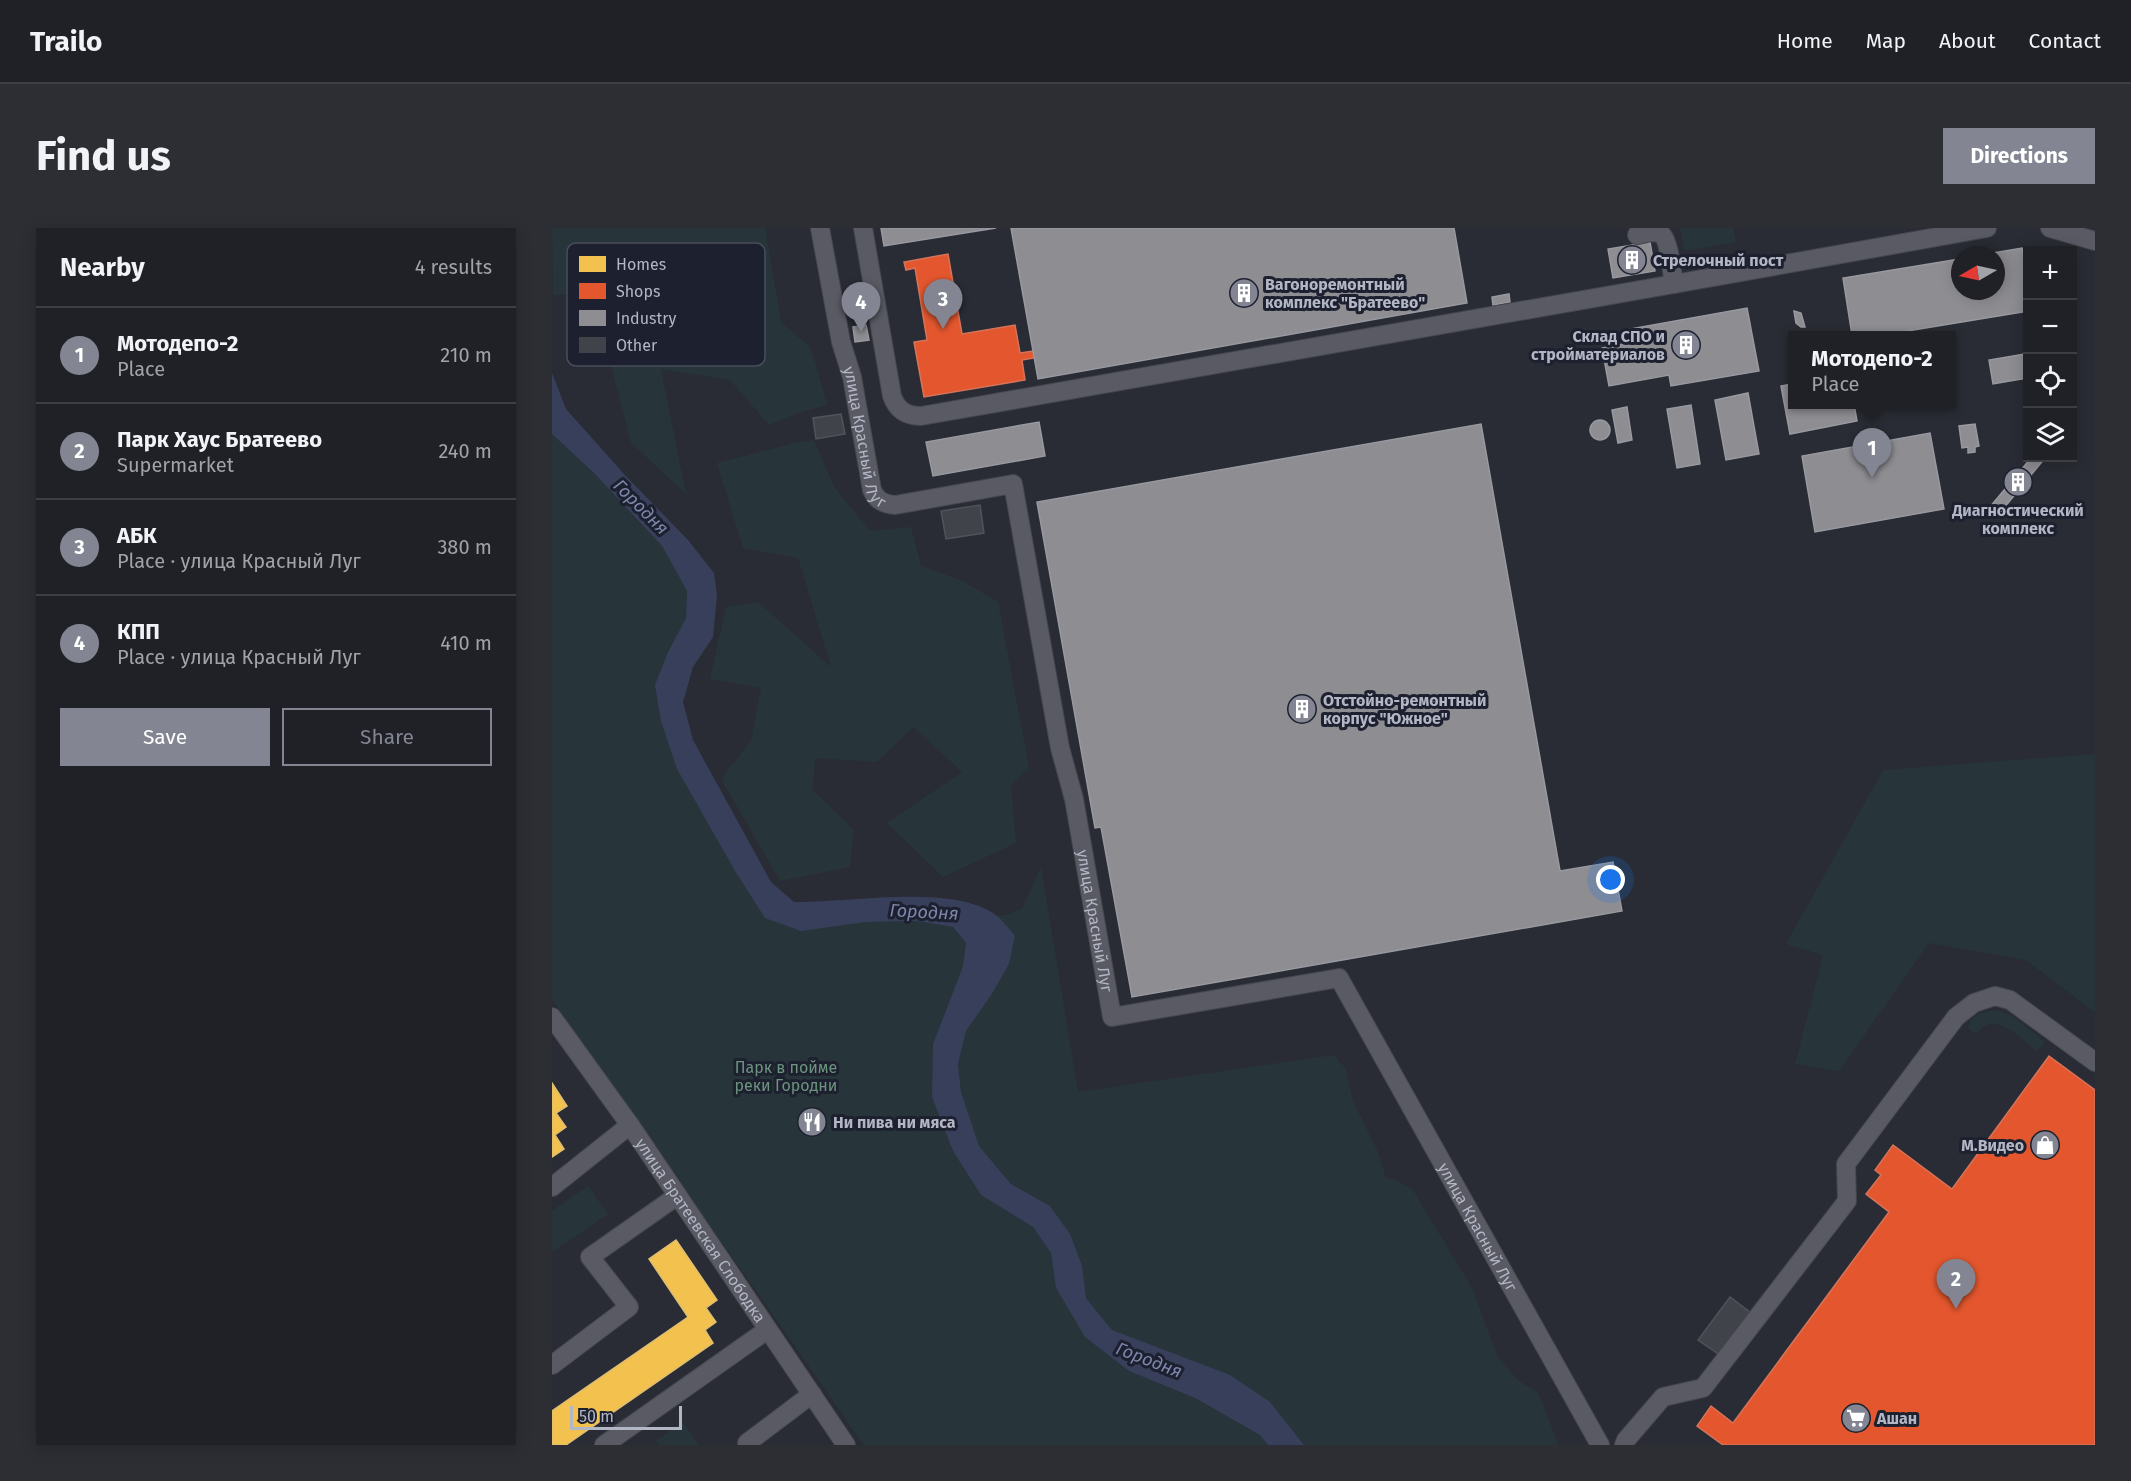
<!DOCTYPE html>
<html lang="en">
<head>
<meta charset="utf-8">
<style>
  :root { --surface:#1f2127; --page:#2c2e33; --text:#f1f3f6; --muted:#a1a3a7; --line:#3c3e44; --accent:#838692 }
  body { margin:0; font-family:"Fira Sans",sans-serif; background:var(--page); color:var(--text) }
  .controls { position:absolute; right:18px; top:18px; display:grid; overflow:hidden; border-radius:0px; box-shadow:0 3px 15px #0003 }
  .controls button { width:54px; height:54px; display:grid; place-items:center; padding:0; border:0; border-bottom:2px solid var(--line); background:var(--surface); color:var(--text); font:30px sans-serif }
  .compass { position:absolute; left:1399px; top:18px; width:54px; height:54px; border-radius:50%; background:var(--surface); box-shadow:0 3px 15px #0003; rotate:261deg }
  .scale { position:absolute; left:18px; bottom:15px; width:112px; box-sizing:border-box; padding-left:6px; border:3px solid #b3b6c5; border-top:0; font-size:16px; line-height:21px; white-space:nowrap; color:#b3b6c5; -webkit-text-stroke:4px #1d202f; paint-order:stroke }
  .you { position:absolute; left:1059px; top:652px; width:21px; height:21px; margin:-15px; border:4px solid #fff; border-radius:50%; background:#1a73e8; box-shadow:0 0 0 9px #1a73e833 }
  .badge { display:grid; place-items:center; width:39px; height:39px; border-radius:50%; background:var(--accent); color:#fff; font-size:20px; font-weight:700 }
  .pin { position:absolute; translate:-50% -50px; filter:drop-shadow(0 2px 3px #0008) }
  .pin::after { content:''; position:absolute; top:32px; width:21px; height:18px; background:inherit; clip-path:polygon(0 0,100% 0,50% 100%) }
  .popup { position:absolute; left:1236px; top:103px; width:168px; height:78px; box-sizing:border-box; display:grid; place-content:center; border-radius:0px; background:var(--surface); filter:drop-shadow(0 2px 4px #0005); font-size:20px; white-space:nowrap; color:var(--muted) }
  .popup b { font-size:22px; color:var(--text) }
  .popup::after { content:''; position:absolute; left:50%; top:100%; margin-left:-12px; border:12px solid transparent; border-top-color:var(--surface) }
  .list { margin:0; padding:0; list-style:none }
  h2 { display:flex; justify-content:space-between; align-items:center; height:78px; margin:0; padding:0 24px; font-size:26px }
  h2 small { font-size:20px; font-weight:400; color:var(--muted) }
  .list li { display:grid; grid-template-columns:39px 1fr auto; gap:18px; align-items:center; box-sizing:border-box; height:96px; padding:0 24px; border-top:2px solid var(--line) }
  .list b { display:block; font-size:22px; white-space:nowrap }
  .list p { margin:0; font-size:20px; white-space:nowrap; color:var(--muted) }
  .list em { font-size:20px; font-style:normal; color:var(--muted) }
  .actions { display:flex; gap:12px; padding:18px 24px }
  .actions a { flex:1; padding:14px 0; border:2px solid var(--accent); border-radius:0px; text-align:center; font-size:21px; color:var(--accent) }
  .actions .main { background:var(--accent); color:#fff }
  .icon { flex:none; width:33px; height:33px; fill:none; stroke:currentColor; stroke-width:2; stroke-linecap:round; stroke-linejoin:round }
  .map { position:relative; flex:none; width:1543px; height:1217px; overflow:hidden; border-radius:0px }
  header { display:flex; align-items:center; gap:36px; box-sizing:border-box; height:84px; padding:0 30px; background:var(--surface); border-bottom:2px solid var(--line) }
  header strong { font-size:28px }
  nav { display:flex; gap:33px; margin-inline-start:auto; font-size:21px }
  .intro { display:flex; align-items:center; justify-content:space-between; box-sizing:border-box; height:144px; padding:0 36px }
  h1 { margin:0; font-size:42px }
  .button { padding:15px 27px; border-radius:0px; background:var(--accent); color:#fff; font-size:21px; font-weight:700 }
  main { display:flex; gap:36px; padding:0 36px }
  aside { flex:1; background:var(--surface); border-radius:0px; box-shadow:0 3px 15px #0003 }
  .map>svg:first-child { display:block }
  .green { fill:#27353a }
  .water { fill:#383f5b }
  .homes { fill:#f2c14e; stroke:#dfbe72; stroke-width:1.5 }
  .shops { fill:#e4572e; stroke:#d5745b; stroke-width:1.5 }
  .industry { fill:#8d8d92; stroke:#9899a1; stroke-width:1.5 }
  .building { fill:#41434a; stroke:#51535c; stroke-width:1.5 }
  .lines { fill:none; stroke-linecap:round; stroke-linejoin:round }
  .minor-casing { stroke:#45474e; stroke-width:20 }
  .minor { stroke:#595a63; stroke-width:18 }
  .labels { text-anchor:middle; dominant-baseline:central; stroke-width:6; stroke-linejoin:round; paint-order:stroke }
  .poi-label { font-size:16px; font-weight:bold; fill:#b3b6c5; stroke:#1d202f; text-anchor:start }
  .street-label { font-size:16px; fill:#b3b6c5; stroke:#1d202f }
  .park-label { font-size:16px; fill:#6c947e; stroke:#1d202f }
  .water-label { font-size:18px; font-style:italic; fill:#7d86ab; stroke:#1d202f }
  .key { fill:#1d202f; stroke:#4a4d5c; stroke-width:1.5 }
  .key-label { font-size:16px; fill:#b3b6c5 }
</style>
</head>
<body>
<header>
<strong>Trailo</strong>
<nav><a>Home</a><a>Map</a><a>About</a><a>Contact</a></nav>
</header>
<div class="intro"><h1>Find us</h1><a class="button">Directions</a></div>
<main>
<aside>
<h2>Nearby<small>4 results</small></h2>
<ul class="list">
<li><span class="badge">1</span><div><b>Мотодепо-2</b><p>Place</p></div><em>210 m</em></li>
<li><span class="badge">2</span><div><b>Парк Хаус Братеево</b><p>Supermarket</p></div><em>240 m</em></li>
<li><span class="badge">3</span><div><b>АБК</b><p>Place · улица Красный Луг</p></div><em>380 m</em></li>
<li><span class="badge">4</span><div><b>КПП</b><p>Place · улица Красный Луг</p></div><em>410 m</em></li>
</ul>
<div class="actions"><a class="main">Save</a><a>Share</a></div>
</aside>
<div class="map">
<svg width="1543" height="1217" viewBox="0 0 1543 1217">
  <rect width="100%" height="100%" fill="#292c34"/>
  <!-- green -->
  <path class="green" d="M0,0h213l16,94 30,26 16,57 -26,7 -32,13 -39,-45 -69,-11 25,125 -55,-51 -39,-151 -39,3z
    M1128,0h53l3,14 -52,9z
    M0,206l43,40 67,72 25,45 -1,27 -18,34 -7,69 16,48 58,102 30,46 100,5 52,-1 36,6 13,16 -3,23 -30,78 -1,53 21,54 28,44 52,32 18,26 5,35 29,49 44,34 66,27 65,37 8,10h-404l-312,-445z
    M262,212l20,47 36,44 41,-4 10,39 40,14 37,22 31,166 -18,17 5,58 -73,34 -56,-54 75,-51 -49,-45 -36,35 -62,-4 -2,32 41,40 -4,37 -70,14 -59,-102 30,-38 10,-53 -51,-9 16,-72 32,-5 73,65 -33,-109 -55,-10 -26,-85 74,-19z
    M1543,526v258l-69,-52 -97,-17 -90,128 -44,-7 28,-109 -37,-11 97,-174z
    M489,639l37,225 256,-37 12,14 7,32 25,51 8,26 10,2 17,10 59,98 26,70 21,23 18,11 5,9 16,44h-254l-34,-43 -104,-50 -54,-22 -26,-32 -4,-33 -12,-31 -20,-28 -39,-22 -32,-38 -18,-54 -3,-28 8,-33 26,-37 17,-30 6,-28 -19,-20 10,-1 16,-6z
    M1443,782l16,5 34,27 -8,9c-16,-12 -42,-41 -59,-19h-5l-5,-4c3,-13 15,-16 27,-18z
    M36,958l20,28 -56,38v-41z
    M130,1194l17,23h-40l-3,-4z"/>
  <!-- water -->
  <path class="water" d="M0,145l14,36 58,65 64,66 26,33 3,22 -4,42 -20,30 -10,35 10,38 78,142 23,20c54,1 158,-19 202,13 7,6 13,14 19,21l-6,28 -17,30 -26,37 -8,33 3,28 18,54 32,38 39,22 20,28 12,31 4,33 26,32 118,45 40,27 34,43h-36l-8,-10 -65,-37 -66,-27 -44,-34 -29,-49 -5,-35 -18,-26 -52,-32 -28,-44 -21,-54 1,-53 30,-78 3,-23 -13,-16 -37,-6 -51,1 -64,9 -36,-13 -30,-47 -58,-102 -16,-48 -6,-36 13,-33 18,-34 1,-27 -25,-45 -67,-72 -43,-40z"/>
  <!-- homes -->
  <path class="homes" d="M0,855l15,23 -11,7 10,14 -11,8 9,14 -12,8z
    M124,1012l41,60 -11,8 10,14 -11,8 8,13 -147,102h-14v-34l136,-94 -39,-58z"/>
  <!-- shops -->
  <path class="shops" d="M396,26l14,80 53,-9 5,28 13,-2 1,7 -12,2 3,20 -101,17 -10,-55 13,-2 -12,-72 -9,2 -2,-8z
    M1497,828l46,34v355h-372l-26,-19 14,-20 22,17 156,-211 -23,-18 15,-19 -6,-5 18,-25 59,44z"/>
  <!-- industry -->
  <path class="industry" d="M329,0h115l-112,18z
    M459,0h443l13,75 -429,76z
    M459,0h443l13,75 -429,76z
    M1098,14l5,29 -42,7 -5,-29z
    M1470,20l6,32v31l-145,24h-31l-9,-57 117,-19v32h36v-36h-15z
    M957,66l1,8 -17,3 -1,-8z
    M1195,80l12,63 -88,15 -2,-11 -60,11 -7,-38 31,-6 -3,-13z
    M1242,83l7,2 4,14h-4l-5,-4z
    M314,97l3,15 -14,2 -2,-15z
    M1472,126l4,24 -35,6 -4,-24z
    M1240,156v20h62l3,17 -67,13 -9,-48z
    M1196,165l11,61 -33,6 -11,-60z
    M1139,177l9,59 -23,4 -10,-59z
    M1075,179l5,33 -14,3 -6,-33z
    M1038 202a10 10 0 1 1 20 0a10 10 0 1 1-20 0Z
    M487,194l6,34 -112,20 -7,-34z
    M929,196l79,447 53,-9 9,49 -490,86 -31,-170 -6,1 -58,-326z
    M1423,196l4,22 -4,1v5l-7,1v-6l-6,1 -3,-22z
    M1378,205l14,76 -129,23 -13,-76z
    M1479,230h14l-46,56 -9,-7z"/>
  <!-- building -->
  <path class="building" d="M289,186l4,20 -29,5 -3,-21z
    M428,277l4,28 -38,6 -5,-28z
    M1178,1069l21,16 -31,42 -22,-15z"/>
  <g class="lines">
    <!-- minor casing -->
    <g class="minor-casing">
      <g id="minor">
        <path id="s1" d="M268,0l21,114 11,35 20,113c5,11 12,14 23,15l118,-21 47,264 14,51 38,218 227,-39 261,467"/>
        <path d="M311,0l29,168c5,14 14,20 29,20l753,-132c-2,-11 -5,-45 -13,-50 -7,-4 -17,0 -24,1"/>
        <path d="M1498,0l45,13"/>
        <path d="M1122,56l313,-56"/>
        <path id="s2" d="M0,789l78,108 216,320"/>
        <path d="M0,959l78,-62"/>
        <path d="M0,1137l77,-58 -39,-50 87,-61"/>
        <path d="M52,1217l163,-115"/>
        <path d="M197,1217l-2,-2 65,-49"/>
        <path d="M1072,1217l2,-5 37,-43 40,-9 144,-187 -1,-37 110,-147 18,-14 21,-7 15,4 85,62"/>
      </g>
    </g>
    <!-- minor -->
    <use href="#minor" class="minor"/>
  </g>
  <!-- icons -->
  <defs>
    <g id="building-disc" transform="scale(1.5)"><circle r="9.5" fill="#838692" stroke="#1d202f"/><path d="M-4-6H4V6H1V3H-1V6H-4ZM-2.5-4.3h1.7v1.8h-1.7ZM.8-4.3h1.7v1.8H.8ZM-2.5-1h1.7V.8h-1.7ZM.8-1h1.7V.8H.8Z" fill="#fff"/></g>
    <g id="restaurant-disc" transform="scale(1.5)"><circle r="9.5" fill="#838692" stroke="#1d202f"/><path d="M-5-6h1v4h1v-4h1v4h1v-4h1v5L-1.5 .5V6h-2V.5L-5-1ZM5-6V6H3V1.5H1.5Q1.5-4 5-6Z" fill="#fff"/></g>
    <g id="shop-disc" transform="scale(1.5)"><circle r="9.5" fill="#838692" stroke="#1d202f"/><path d="M-5-2.5h2.3a2.7 3.5 0 0 1 5.4 0H5L5.5 6h-11ZM-1.5-2.5h3a1.5 2.3 0 0 0-3 0Z" fill="#fff"/></g>
    <g id="supermarket-disc" transform="scale(1.5)"><circle r="9.5" fill="#838692" stroke="#1d202f"/><path d="M-6-5.5h2.5l.6 2H6L4.5 2H-2.5L-4.4-4H-6ZM-1.5 3.2a1.3 1.3 0 1 0 .1 0ZM3 3.2a1.3 1.3 0 1 0 .1 0Z" fill="#fff"/></g>
  </defs>
  <g fill-rule="evenodd">
    <use href="#building-disc" x="1080" y="32"/>
    <use href="#building-disc" x="692" y="65"/>
    <use href="#building-disc" x="1134" y="117"/>
    <use href="#building-disc" x="1466" y="254"/>
    <use href="#building-disc" x="750" y="481"/>
    <use href="#restaurant-disc" x="260" y="894"/>
    <use href="#shop-disc" x="1493" y="917"/>
    <use href="#supermarket-disc" x="1304" y="1190"/>
  </g>
  <g class="labels">
    <!-- poi labels -->
    <g class="poi-label">
      <text x="1101" y="32">Стрелочный пост</text>
      <text x="713" y="56">Вагоноремонтный<tspan x="713" dy="18">комплекс "Братеево"</tspan></text>
      <text x="1113" y="108" text-anchor="end">Склад СПО и<tspan x="1113" dy="18">стройматериалов</tspan></text>
      <text x="1466" y="282" text-anchor="middle">Диагностический<tspan x="1466" dy="18">комплекс</tspan></text>
      <text x="771" y="472">Отстойно-ремонтный<tspan x="771" dy="18">корпус "Южное"</tspan></text>
      <text x="281" y="894">Ни пива ни мяса</text>
      <text x="1472" y="917" text-anchor="end">М.Видео</text>
      <text x="1325" y="1190">Ашан</text>
    </g>
    <!-- street labels -->
    <g class="street-label">
      <text stroke="none"><textPath href="#s1" startOffset="214">улица Красный Луг</textPath></text>
      <text stroke="none"><textPath href="#s1" startOffset="861">улица Красный Луг</textPath></text>
      <text stroke="none"><textPath href="#s1" startOffset="1474">улица Красный Луг</textPath></text>
      <text stroke="none"><textPath href="#s2" startOffset="260">улица Братеевская Слободка</textPath></text>
    </g>
    <!-- park labels -->
    <g class="park-label">
      <text x="234" y="839">Парк в пойме<tspan x="234" dy="18">реки Городни</tspan></text>
    </g>
    <!-- water labels -->
    <g class="water-label">
      <text transform="translate(89 279) rotate(45)">Городня</text>
      <text transform="translate(372 684) rotate(3)">Городня</text>
      <text transform="translate(597 1132) rotate(21)">Городня</text>
    </g>
  </g>
  <!-- legend -->
  <rect x="15" y="15" width="198" height="123" rx="9" class="key"/>
  <rect x="27" y="28" width="27" height="16" fill="#f2c14e"/>
  <rect x="27" y="55" width="27" height="16" fill="#e4572e"/>
  <rect x="27" y="82" width="27" height="16" fill="#8d8d92"/>
  <rect x="27" y="109" width="27" height="16" fill="#41434a"/>
  <g class="key-label">
    <text x="64" y="42">Homes</text>
    <text x="64" y="69">Shops</text>
    <text x="64" y="96">Industry</text>
    <text x="64" y="123">Other</text>
  </g>
</svg>
<div class="controls">
<button>+</button>
<button>−</button>
<button><svg class="icon" aria-label="locate" viewBox="0 0 24 24"><circle cx="12" cy="12" r="6"/><path d="M12 2v4M12 18v4M2 12h4M18 12h4"/></svg></button>
<button><svg class="icon" aria-label="layers" viewBox="0 0 24 24"><path d="M12 4l9 5-9 5-9-5zM3 14l9 5 9-5"/></svg></button>
</div>
<svg class="compass" viewBox="-18 -18 36 36"><path d="M0-13l5 13h-10z" fill="#e53935"/><path d="M0 13l5-13h-10z" fill="#a1a3a7"/></svg>
<div class="scale">50 m</div>
<div class="you"></div>
<div class="pin badge" style="left:1320px;top:250px">1</div>
<div class="popup"><b>Мотодепо-2</b>Place</div>
<div class="pin badge" style="left:1404px;top:1081px">2</div>
<div class="pin badge" style="left:391px;top:101px">3</div>
<div class="pin badge" style="left:309px;top:104px">4</div>
</div>
</main>
</body>
</html>
